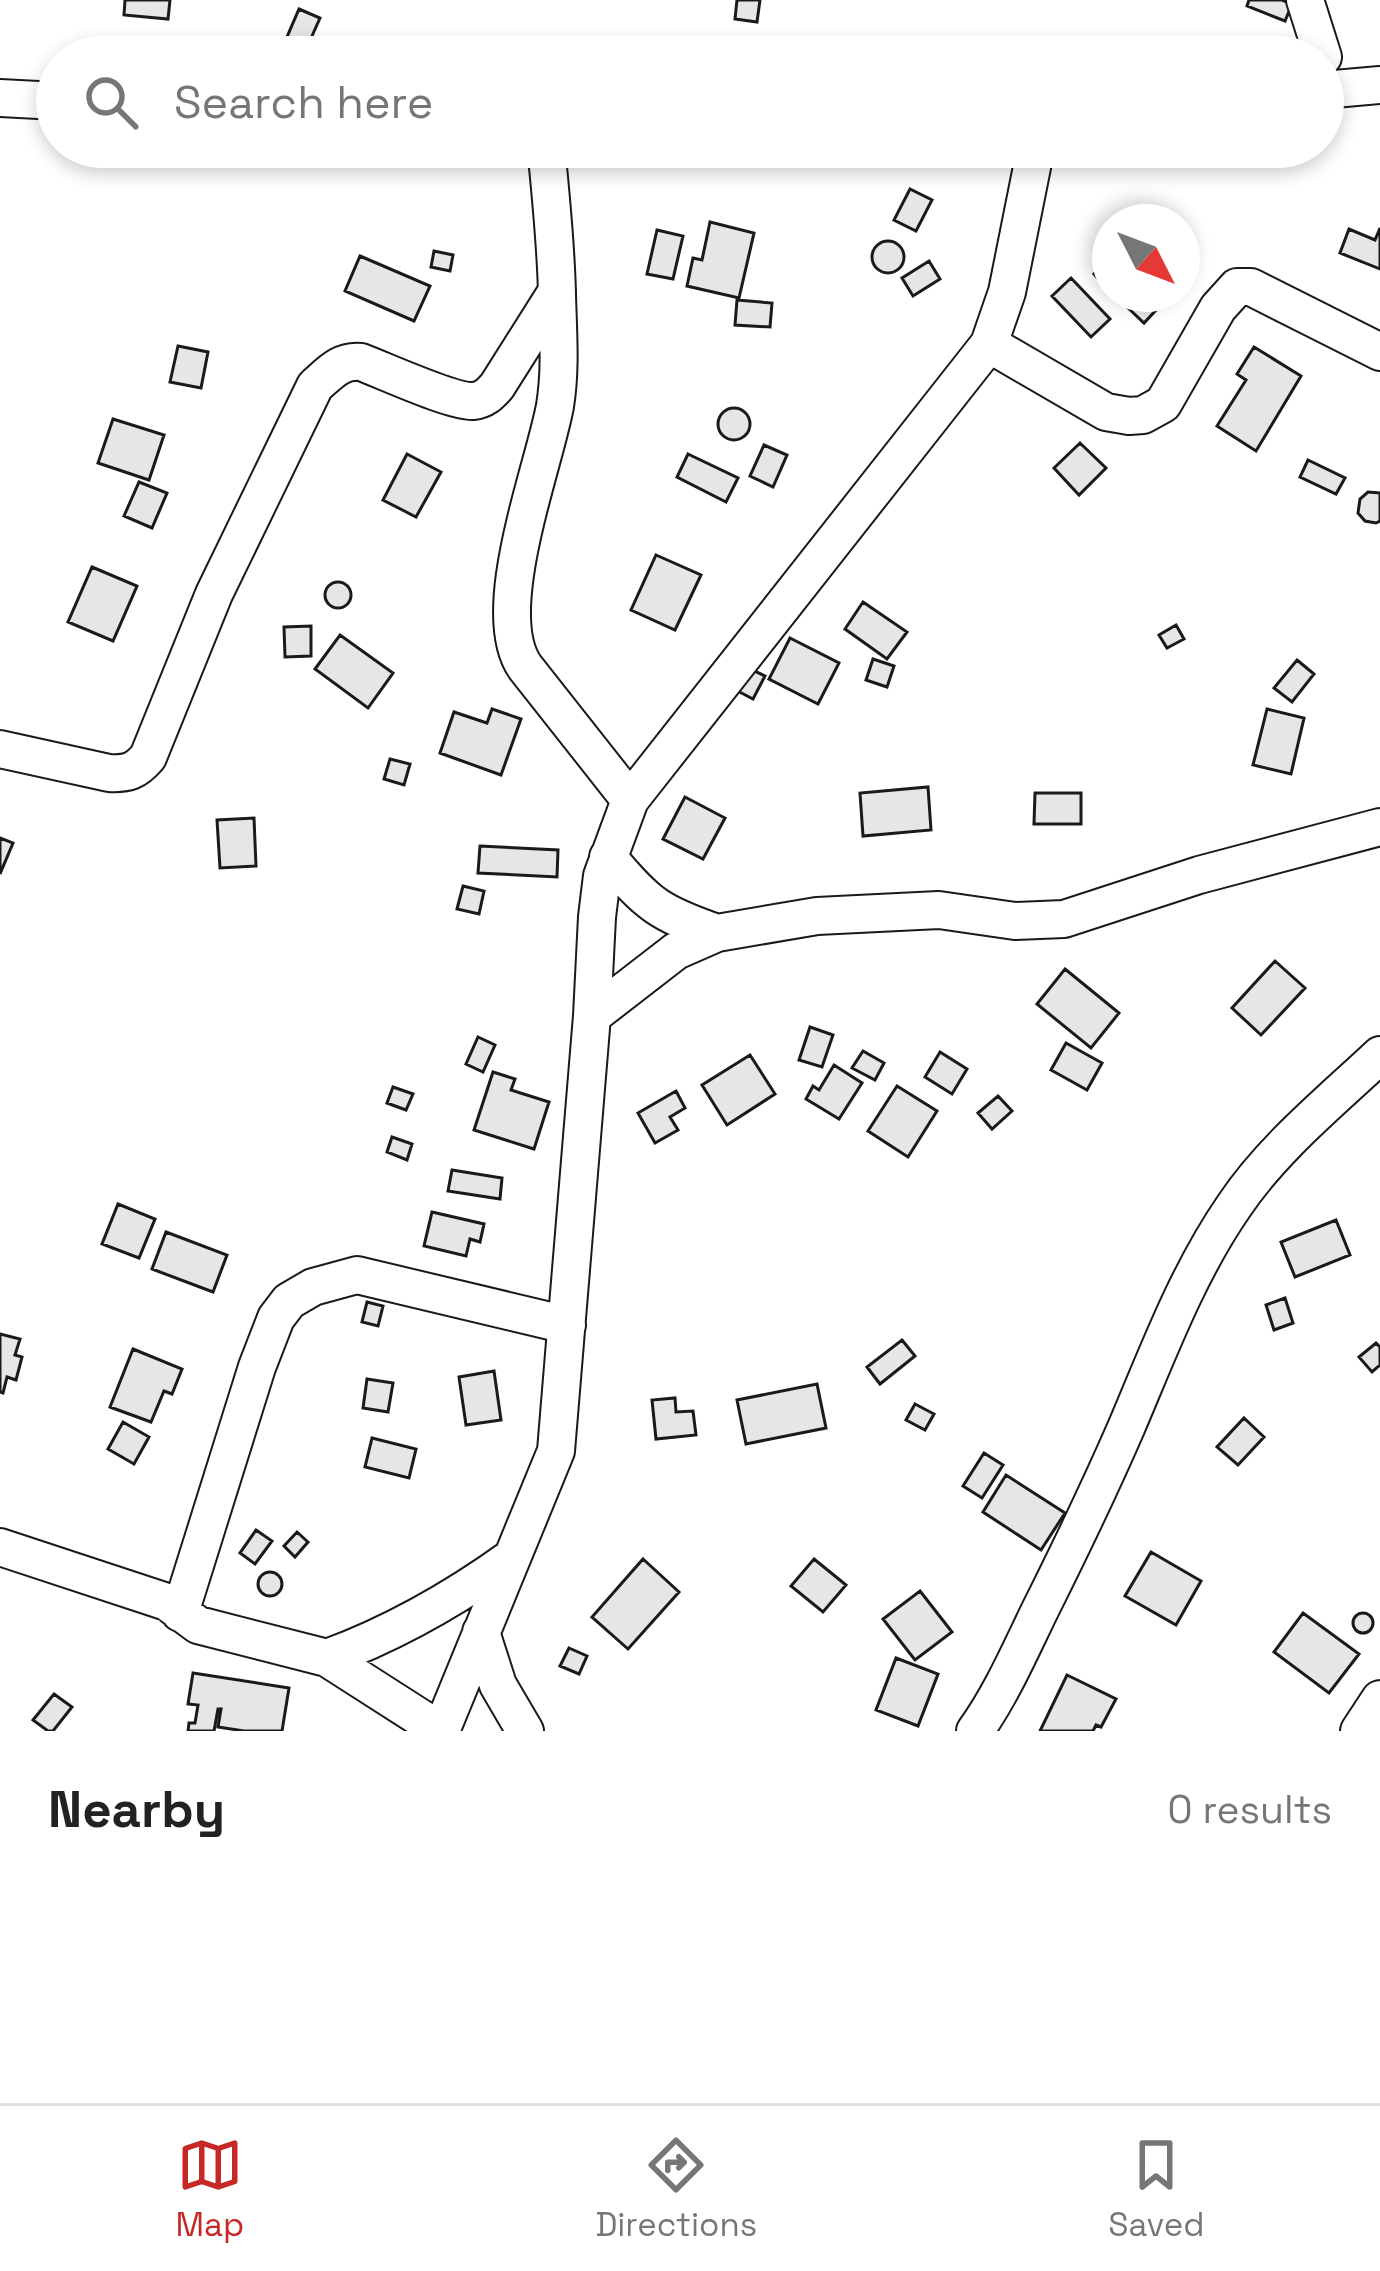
<!DOCTYPE html>
<html lang="en">
<head>
<meta charset="utf-8">
<style>
  :root { --surface:#fff; --page:#f6f6f6; --text:#222; --muted:#767676; --line:#e0e0e0; --accent:#c62828 }
  body { margin:0; font-family:"Space Grotesk",sans-serif; background:var(--page); color:var(--text) }
  .compass { position:absolute; left:1092px; top:204px; width:108px; height:108px; border-radius:50%; background:var(--surface); box-shadow:0 6px 18px #0003; rotate:132deg }
  .list { margin:0; padding:0; list-style:none }
  h2 { display:flex; justify-content:space-between; align-items:center; height:156px; margin:0; padding:0 48px; font-size:51px }
  h2 small { font-size:39px; font-weight:400; color:var(--muted) }
  .icon { flex:none; width:66px; height:66px; fill:none; stroke:currentColor; stroke-width:2; stroke-linecap:round; stroke-linejoin:round }
  .map { position:relative; flex:none; width:1380px; height:1731px; overflow:hidden }
  .search { position:absolute; background:var(--surface); box-shadow:0 6px 18px #0003; left:36px; right:36px; top:36px; height:132px; display:flex; align-items:center; gap:30px; box-sizing:border-box; padding:0 42px; border-radius:66px; color:var(--muted); font-size:45px }
  .sheet { height:372px; background:var(--surface) }
  nav { display:flex; justify-content:space-around; align-items:center; box-sizing:border-box; height:168px; border-top:3px solid var(--line); background:var(--surface); font-size:33px; color:var(--muted) }
  nav a { display:grid; justify-items:center; gap:6px }
  nav .on { color:var(--accent) }
  .map>svg:first-child { display:block }
  .building { fill:#e6e6e6; stroke:#1a1a1a; stroke-width:3 }
  .lines { fill:none; stroke-linecap:round; stroke-linejoin:round }
  .minor-casing { stroke:#1a1a1a; stroke-width:40 }
  .minor { stroke:#fff; stroke-width:36 }
</style>
</head>
<body>
<div class="map">
<svg width="1380" height="1731" viewBox="0 0 1380 1731">
  <rect width="100%" height="100%" fill="#fff"/>
  <!-- building -->
  <path class="building" d="M125,0h45l-2,19 -44,-4z
    M737,0h23l-3,22 -22,-3z
    M1249,0h33l10,4 -7,17 -38,-15z
    M299,9l21,9 -8,18 12,4 -7,17 -33,-13z
    M910,189l22,11 -16,31 -22,-11z
    M710,222l44,11 -15,65 -52,-12 6,-28 9,2z
    M1380,228v41l-40,-16 9,-24 26,11z
    M657,230l26,6 -10,43 -26,-5z
    M872 257a16 16 0 1 1 32 0a16 16 0 1 1-32 0Z
    M434,251l19,4 -3,16 -19,-4z
    M360,256l70,30 -16,35 -69,-30z
    M1110,260v33l-16,-19z
    M929,261l11,18 -27,17 -11,-18z
    M1071,278l39,41 -19,18 -39,-41z
    M1135,294h36l-27,29 -19,-18z
    M737,300l35,3 -2,24 -35,-2z
    M178,346l30,6 -7,36 -31,-6z
    M1254,347l47,29 -45,75 -39,-25 29,-46 -9,-6z
    M718 424a16 16 0 1 1 32 0a16 16 0 1 1-32 0Z
    M113,419l51,16 -15,45 -51,-17z
    M1080,443l26,25 -27,27 -25,-27z
    M764,445l23,10 -14,32 -23,-11z
    M407,454l34,18 -25,45 -33,-17z
    M688,454l50,24 -12,24 -49,-25z
    M1308,460l37,18 -9,16 -36,-17z
    M139,482l28,11 -15,35 -28,-12z
    M1368,492l12,1v28l-4,2 -11,-2 -7,-8 2,-14z
    M656,555l45,20 -26,55 -44,-20z
    M92,567l45,19 -24,55 -45,-19z
    M325 595a13 13 0 1 1 26 0a13 13 0 1 1-26 0Z
    M863,602l44,30 -20,27 -42,-30z
    M1176,625l8,14 -17,9 -8,-13z
    M311,626v30l-26,1 -1,-30z
    M340,635l53,38 -25,35 -53,-39z
    M790,638l49,25 -21,41 -49,-25z
    M873,659l21,7 -7,21 -21,-7z
    M1297,660l17,14 -22,28 -18,-14z
    M744,666l21,10 -12,23 -21,-11z
    M492,709l29,10 -20,56 -61,-22 14,-41 33,11z
    M1267,709l37,9 -13,56 -38,-9z
    M390,759l20,5 -6,21 -20,-6z
    M928,787l3,43 -68,6 -3,-43z
    M1035,793h46v31h-47z
    M685,797l40,21 -22,41 -40,-20z
    M254,818l2,48 -36,2 -3,-48z
    M0,838l13,5 -13,31z
    M480,846l78,4 -1,27 -79,-4z
    M463,886l21,5 -5,23 -22,-5z
    M1275,961l30,27 -44,47 -29,-27z
    M1065,969l54,44 -28,35 -54,-44z
    M810,1027l23,8 -11,32 -23,-7z
    M478,1037l17,8 -12,27 -17,-8z
    M1066,1043l36,20 -15,27 -36,-20z
    M863,1051l21,12 -9,17 -23,-12z
    M940,1052l27,17 -15,25 -27,-17z
    M750,1055l25,39 -48,31 -25,-40z
    M834,1065l28,18 -23,36 -33,-20 7,-13 6,4z
    M493,1072l22,7 -4,11 38,12 -15,47 -60,-19z
    M897,1086l40,25 -29,46 -40,-26z
    M393,1087l20,7 -7,16 -19,-7z
    M676,1091l9,17 -15,9 8,13 -23,13 -17,-30z
    M998,1096l14,15 -20,18 -14,-16z
    M392,1137l20,7 -5,16 -20,-8z
    M452,1170l50,8 -2,21 -52,-8z
    M118,1204l37,15 -16,39 -37,-14z
    M432,1212l52,12 -4,18 -10,-3 -4,17 -42,-10z
    M1336,1220l14,35 -55,22 -14,-35z
    M166,1232l61,23 -14,37 -61,-23z
    M1285,1298l8,25 -19,7 -8,-25z
    M367,1302l16,4 -5,20 -16,-4z
    M0,1334l20,5 -5,16 7,2 -6,23 -9,-3 -4,16 -3,-1z
    M902,1340l13,16 -35,28 -13,-17z
    M1376,1343l4,4v18l-8,7 -13,-15z
    M133,1349l49,20 -10,25 -8,-3 -13,31 -41,-15z
    M494,1371l7,49 -35,5 -7,-48z
    M367,1379l26,4 -5,29 -25,-4z
    M817,1384l9,44 -80,16 -9,-44z
    M675,1398l1,14 17,-1 3,24 -40,4 -4,-39z
    M915,1404l19,10 -9,16 -19,-10z
    M1244,1418l20,19 -26,28 -21,-18z
    M123,1422l26,15 -15,27 -26,-15z
    M372,1438l44,11 -7,29 -44,-11z
    M984,1453l19,12 -21,33 -19,-12z
    M1006,1475l59,38 -24,37 -58,-38z
    M256,1530l16,11 -17,23 -15,-11z
    M297,1532l11,10 -13,15 -11,-11z
    M1151,1552l50,29 -25,44 -51,-29z
    M643,1559l36,33 -51,57 -36,-32z
    M814,1559l32,26 -23,27 -32,-26z
    M258 1584a12 12 0 1 1 24 0a12 12 0 1 1-24 0Z
    M920,1591l32,41 -37,28 -32,-41z
    M1353 1623a10 10 0 1 1 20 0a10 10 0 1 1-20 0Z
    M1303,1613l56,41 -30,39 -55,-41z
    M569,1648l18,8 -8,18 -19,-8z
    M896,1658l42,16 -20,52 -42,-16z
    M193,1673l96,15 -7,43h-38l-26,-4 3,-18h-3l-4,22h-26l1,-8h6l3,-18 -10,-1z
    M1067,1675l49,24 -15,28 -5,-2 -3,6h-53z
    M54,1694l18,13 -19,24h-5l-15,-11z"/>
  <g class="lines">
    <!-- minor casing -->
    <g class="minor-casing">
      <path id="minor" d="M1305,0l18,57
        M1323,90l57,-5
        M0,98l57,3
        M546,147c5,49 10,98 11,148 1,37 4,74 -2,111 -12,64 -68,206 -30,261l105,133
        M989,344l117,68 23,4 14,-1 20,-11 55,-96 19,-21h14l129,65
        M0,749l109,24c19,1 27,-2 39,-16l66,-163 101,-208c15,-13 25,-26 46,-24 24,9 91,40 112,39 11,-1 17,-7 24,-15l60,-95
        M608,857c40,48 51,56 109,76
        M592,1016l84,-65 41,-18 100,-17 122,-6 76,11 49,-2 135,-44 181,-48
        M0,1547l167,55 31,23 129,33 114,73
        M180,1613l77,-246 19,-49 13,-17 24,-14 44,-12 210,50
        M481,1632l17,53 27,46
        M327,1658c65,-24 127,-59 184,-100
        M441,1731l115,-280 36,-435 5,-99 5,-41 28,-76 359,-456 18,-52 29,-145
        M975,1731c26,-36 45,-80 65,-121 30,-60 59,-120 86,-182 32,-75 61,-154 108,-222 38,-57 96,-104 146,-151
        M1359,1731l21,-32"/>
    </g>
    <!-- minor -->
    <use href="#minor" class="minor"/>
  </g>
</svg>
<svg class="compass" viewBox="-18 -18 36 36"><path d="M0-13l5 13h-10z" fill="#e53935"/><path d="M0 13l5-13h-10z" fill="#767676"/></svg>
<div class="search"><svg class="icon" aria-label="search" viewBox="0 0 24 24"><circle cx="10" cy="10" r="6"/><path d="M15 15l6 6"/></svg>Search here</div>
</div>
<section class="sheet">
<h2>Nearby<small>0 results</small></h2>
<ul class="list">
</ul>
</section>
<nav>
<a class="on"><svg class="icon" aria-label="map" viewBox="0 0 24 24"><path d="M3 6l6-2 6 2 6-2v14l-6 2-6-2-6 2zM9 4v14M15 6v14"/></svg>Map</a>
<a><svg class="icon" aria-label="directions" viewBox="0 0 24 24"><path d="M12 3l9 9-9 9-9-9zM9 14v-3h6M13 9l2 2-2 2"/></svg>Directions</a>
<a><svg class="icon" aria-label="saved" viewBox="0 0 24 24"><path d="M7 4h10v16l-5-4-5 4z"/></svg>Saved</a>
</nav>
</body>
</html>
